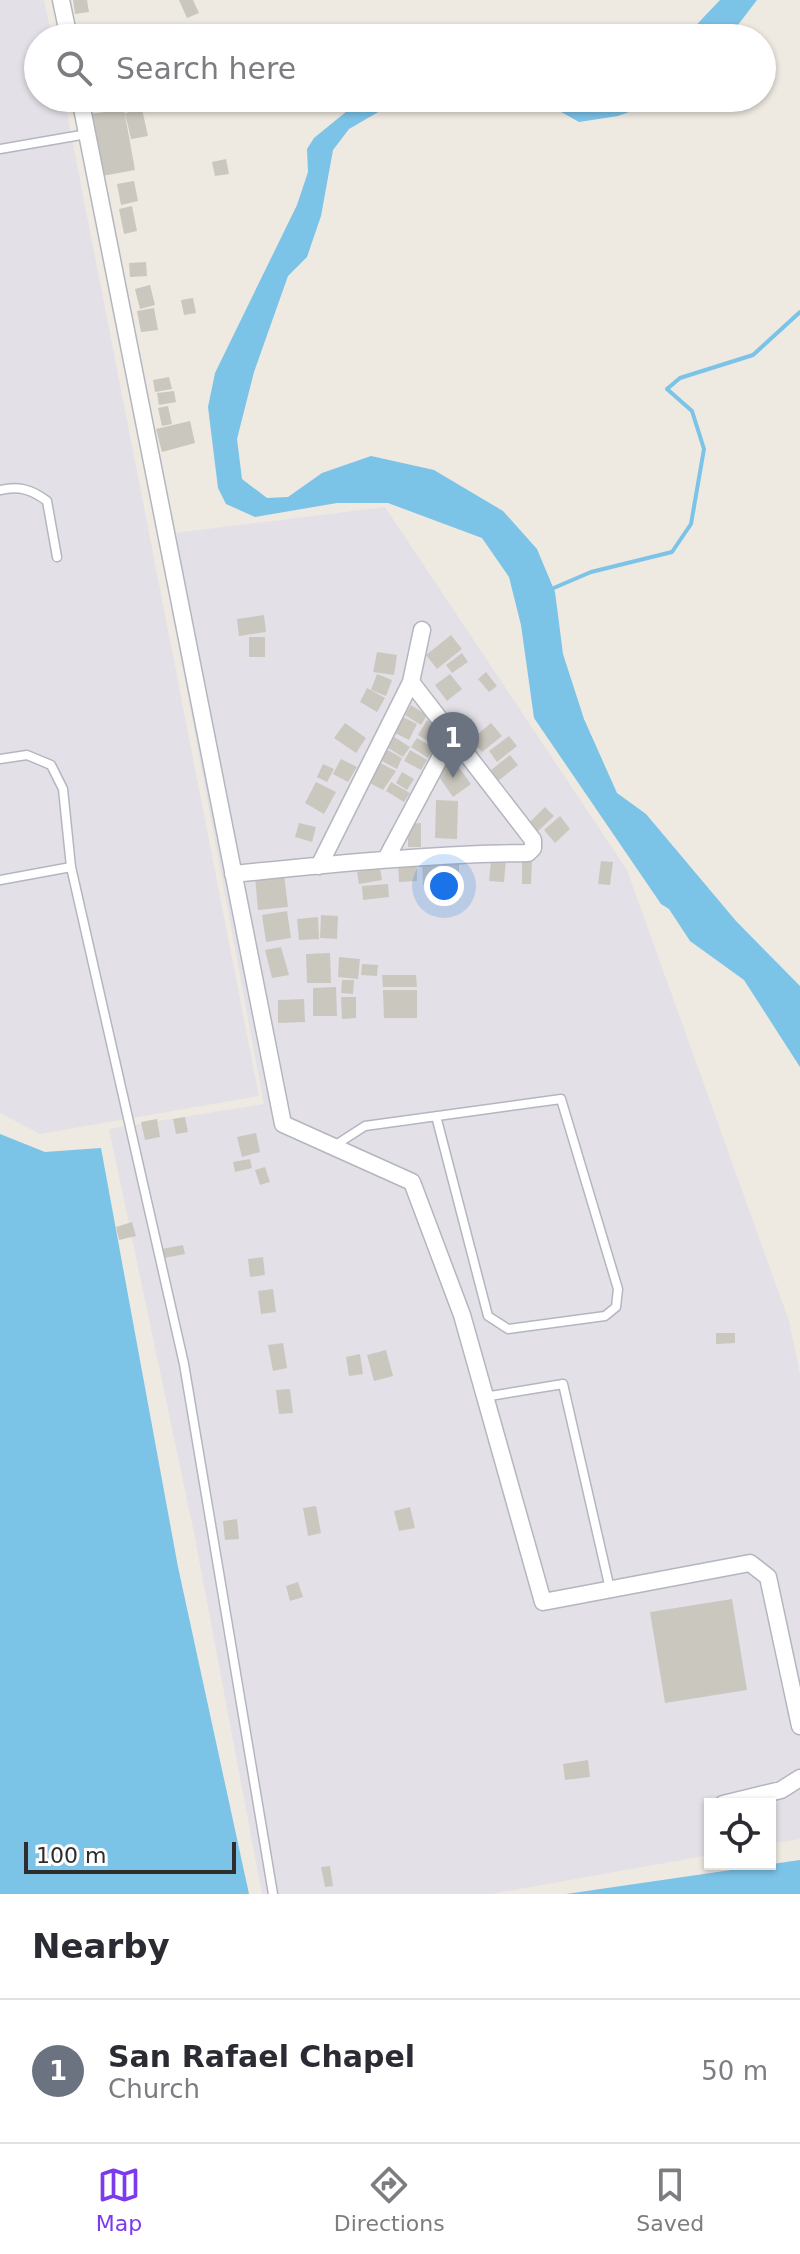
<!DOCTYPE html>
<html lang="en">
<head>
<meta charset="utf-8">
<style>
  :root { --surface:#fff; --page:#f2f2f3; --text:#2b2b33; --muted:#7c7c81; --line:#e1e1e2; --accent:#7c3aed }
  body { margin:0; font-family:"DejaVu Sans",sans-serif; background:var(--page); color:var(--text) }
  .controls { position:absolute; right:24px; bottom:24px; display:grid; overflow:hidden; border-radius:0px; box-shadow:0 2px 6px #0004 }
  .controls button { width:72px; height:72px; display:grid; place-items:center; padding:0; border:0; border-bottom:2px solid var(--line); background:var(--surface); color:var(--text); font:40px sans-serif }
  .scale { position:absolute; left:24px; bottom:20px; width:212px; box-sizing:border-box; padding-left:8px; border:4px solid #2d2d2d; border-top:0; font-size:22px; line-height:28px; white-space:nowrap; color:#2d2d2d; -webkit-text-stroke:6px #fff; paint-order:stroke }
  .you { position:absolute; left:444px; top:886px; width:28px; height:28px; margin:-20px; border:6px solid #fff; border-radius:50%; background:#1a73e8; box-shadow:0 0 0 12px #1a73e833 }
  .badge { display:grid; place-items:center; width:52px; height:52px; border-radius:50%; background:var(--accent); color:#fff; font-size:26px; font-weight:700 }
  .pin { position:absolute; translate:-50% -66px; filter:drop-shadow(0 2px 4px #0008) }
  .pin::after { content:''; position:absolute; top:42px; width:28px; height:24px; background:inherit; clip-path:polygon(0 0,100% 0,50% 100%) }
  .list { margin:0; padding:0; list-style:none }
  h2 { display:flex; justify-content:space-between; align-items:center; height:104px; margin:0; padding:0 32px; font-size:34px }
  h2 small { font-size:26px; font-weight:400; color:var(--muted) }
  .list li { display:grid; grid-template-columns:52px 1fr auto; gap:24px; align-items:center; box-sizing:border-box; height:144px; padding:0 32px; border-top:2px solid var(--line) }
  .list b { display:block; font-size:30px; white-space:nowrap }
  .list p { margin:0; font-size:26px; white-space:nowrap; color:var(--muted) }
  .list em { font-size:26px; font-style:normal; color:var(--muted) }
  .icon { flex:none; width:44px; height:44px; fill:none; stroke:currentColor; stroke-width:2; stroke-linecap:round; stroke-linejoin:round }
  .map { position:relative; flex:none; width:800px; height:1894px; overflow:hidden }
  .search { position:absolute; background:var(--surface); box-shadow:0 2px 6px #0004; left:24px; right:24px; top:24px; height:88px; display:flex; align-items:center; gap:20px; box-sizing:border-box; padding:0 28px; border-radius:44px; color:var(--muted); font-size:30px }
  .sheet { height:248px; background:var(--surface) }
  nav { display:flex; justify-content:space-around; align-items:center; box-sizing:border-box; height:112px; border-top:2px solid var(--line); background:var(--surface); font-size:22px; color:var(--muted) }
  nav a { display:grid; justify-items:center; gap:4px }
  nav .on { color:var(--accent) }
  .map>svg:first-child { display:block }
  .industrial { fill:#e3e1e7 }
  .water { fill:#7cc3e8 }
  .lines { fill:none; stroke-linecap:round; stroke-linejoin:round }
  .stream { stroke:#7cc3e8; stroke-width:4 }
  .building { fill:#cac7bf }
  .service-casing { stroke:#b4b6bf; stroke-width:11 }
  .minor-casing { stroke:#b4b6bf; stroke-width:19 }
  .service { stroke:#fff; stroke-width:8 }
  .minor { stroke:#fff; stroke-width:16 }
</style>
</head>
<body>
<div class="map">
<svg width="800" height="1894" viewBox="0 0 800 1894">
  <rect width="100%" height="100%" fill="#eee9e1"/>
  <!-- industrial -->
  <path class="industrial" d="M0,0h44l8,38h-14v60h26l195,998 -219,38 -40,-21z
    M385,507l242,363 162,451 11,53v465l-30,5v-40h-60v51l-219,39h-229l-68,-361 -85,-404 155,-25 -106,-569z"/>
  <!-- water -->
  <path class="water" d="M720,0h37l-29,38h-44z
    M363,98h84l-27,2 -40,11 -31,18 -16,21 -12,66 -14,41 -19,19 -34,96 -17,67 5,40 25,19 21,-1 34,-24 49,-17 63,14 69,41 34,38 18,43 8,62 21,65 33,74 29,21 90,107 64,65v81l-56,-87 -54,-39 -21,-32 -8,-5 -127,-186 -13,-93 -12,-48 -27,-39 -94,-35h-51l-82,14 -29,-13 -8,-16 -10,-81 7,-34 82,-168 11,-33 -1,-23 7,-11z
    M509,98h158l-49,18 -39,6 -32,-18z
    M0,1134l45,18 56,-4 77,419 71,327h-249z
    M800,1860v34h-234z"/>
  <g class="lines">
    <!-- stream -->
    <path class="stream" d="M549,590l42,-18 81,-20 19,-28 13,-75 -12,-38 -25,-22 13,-11 73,-23 47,-43"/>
  </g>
  <!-- building -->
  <path class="building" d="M73,0h14l2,12 -14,2z
    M179,0h14l6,13 -12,5z
    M88,98h35l1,4 -34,7z
    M124,109l11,61 -33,6 -11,-62z
    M142,109l6,27 -17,3 -6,-26z
    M226,159l3,15 -14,2 -3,-14z
    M134,181l4,20 -17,4 -4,-21z
    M132,206l5,25 -13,3 -5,-25z
    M146,262l1,14 -17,1 -1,-14z
    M150,285l5,20 -15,4 -5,-20z
    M193,298l3,15 -12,2 -3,-15z
    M154,308l4,22 -17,2 -4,-21z
    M169,377l3,12 -17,3 -2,-12z
    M174,391l2,11 -17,3 -2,-12z
    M168,406l4,18 -10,2 -4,-18z
    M190,421l5,22 -33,9 -6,-23z
    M264,615l2,17 -27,4 -2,-17z
    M451,635l11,14 -25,20 -11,-14z
    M249,637h16v20h-16z
    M377,652l20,3 -3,20 -21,-3z
    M462,653l6,9 -16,11 -6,-8z
    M486,672l11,14 -8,6 -11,-13z
    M377,674l15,6 -6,16 -15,-6z
    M450,674l12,15 -15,12 -12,-16z
    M367,688l18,10 -8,14 -17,-10z
    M411,705l16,10 -6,10 -16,-10z
    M403,717l14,7 -8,16 -14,-7z
    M427,720l18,11 -9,15 -18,-11z
    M345,723l21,15 -10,15 -22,-15z
    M491,723l11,13 -20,16 -11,-12z
    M391,735l19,12 -7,10 -18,-11z
    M509,736l8,10 -20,16 -8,-11z
    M417,738l17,10 -6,10 -17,-11z
    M386,749l16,9 -5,11 -17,-9z
    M410,750l17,10 -6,10 -17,-9z
    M510,755l8,10 -20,16 -7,-11z
    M452,758l19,26 -18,13 -18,-26z
    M341,759l16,8 -9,15 -15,-8z
    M378,762l18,9 -13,19 -15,-8z
    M323,764l11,5 -7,13 -10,-5z
    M402,772l12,7 -7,11 -11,-7z
    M316,782l20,10 -12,22 -19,-11z
    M391,782l19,11 -6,9 -18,-11z
    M436,800l22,1 -1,38 -22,-1z
    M545,807l9,9 -17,16 -8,-9z
    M560,816l10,13 -15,14 -11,-13z
    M299,823l17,4 -4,15 -17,-5z
    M421,823v24h-13v-23z
    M437,859l1,25 -15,1 -1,-25z
    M442,859h17v24h-17z
    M417,860v21l-18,1 -1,-21z
    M491,860h15l-2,22 -15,-1z
    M522,860h10l-1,24h-9z
    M601,861l12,1 -3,23 -12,-1z
    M380,868l2,12 -23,4 -2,-12z
    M284,874l4,33 -30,3 -3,-33z
    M388,884l1,13 -26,3 -1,-14z
    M287,911l4,27 -25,4 -4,-27z
    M321,915l17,1 -1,23 -17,-1z
    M318,917l1,22 -20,1 -2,-21z
    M281,947l8,28 -17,3 -7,-28z
    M330,953l1,30h-24l-1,-29z
    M339,957l21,2 -2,20 -20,-2z
    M362,964l16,1 -1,11 -16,-1z
    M382,975h34l1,12h-34z
    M342,980h12l-1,14 -12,-1z
    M336,987l1,29h-24v-28z
    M383,990h34v28h-33z
    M341,997h15v21l-14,1z
    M304,999l1,23 -27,1v-23z
    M185,1117l3,15 -12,2 -3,-15z
    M157,1119l3,18 -15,3 -4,-18z
    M256,1133l4,19 -18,5 -5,-20z
    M250,1159l2,9 -17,4 -2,-10z
    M265,1167l5,15 -10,3 -5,-15z
    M132,1222l4,14 -17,4 -3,-13z
    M183,1245l2,9 -21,4 -2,-9z
    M263,1257l2,18 -15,2 -2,-18z
    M273,1289l3,23 -15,2 -3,-23z
    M716,1333h19v10l-19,1z
    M283,1343l4,25 -14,3 -5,-26z
    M386,1350l7,26 -19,5 -7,-26z
    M360,1354l3,20 -14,2 -3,-19z
    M290,1389l3,24 -14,1 -3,-24z
    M316,1506l5,27 -13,3 -5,-28z
    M410,1507l5,21 -16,3 -5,-20z
    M237,1519l2,20 -14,1 -2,-19z
    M298,1582l5,15 -13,4 -4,-15z
    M732,1599l15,91 -82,13 -15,-91z
    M588,1760l2,17 -25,3 -2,-16z
    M330,1866l3,20 -8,1 -4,-20z"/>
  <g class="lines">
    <!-- service casing -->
    <g class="service-casing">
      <path id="service" d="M0,149l87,-15
        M0,490c19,-4 31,-1 47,11l10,56
        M0,759l27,-4 24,10 12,24 8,78
        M0,880l71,-13 113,497 89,530
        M334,1146l31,-20 196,-27 57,190 -2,18 -11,9 -97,13 -20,-13 -52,-200
        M484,1397l79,-13 47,205"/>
    </g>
    <!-- minor casing -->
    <g class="minor-casing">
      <path id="minor" d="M61,0l8,38
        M80,98l203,1026 129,58 50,133 81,287 207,-39 18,14 32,149
        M411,682l11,-52
        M386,859l66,-124
        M233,874c99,-10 196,-20 295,-21l5,-5v-8l-122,-158 -92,184
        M723,1804l58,-14 19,-12"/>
    </g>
    <!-- service -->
    <use href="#service" class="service"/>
    <!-- minor -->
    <use href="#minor" class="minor"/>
  </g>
</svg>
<div class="controls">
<button><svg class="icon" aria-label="locate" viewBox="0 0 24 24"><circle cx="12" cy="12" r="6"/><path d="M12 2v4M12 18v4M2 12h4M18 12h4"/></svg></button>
</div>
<div class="scale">100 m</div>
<div class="you"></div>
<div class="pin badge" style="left:453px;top:778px;background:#6b7280">1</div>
<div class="search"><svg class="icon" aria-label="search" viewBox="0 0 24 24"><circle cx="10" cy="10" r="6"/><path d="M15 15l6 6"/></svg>Search here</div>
</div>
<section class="sheet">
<h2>Nearby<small></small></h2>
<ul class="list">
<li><span class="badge" style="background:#6b7280">1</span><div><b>San Rafael Chapel</b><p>Church</p></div><em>50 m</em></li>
</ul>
</section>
<nav>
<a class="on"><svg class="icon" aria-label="map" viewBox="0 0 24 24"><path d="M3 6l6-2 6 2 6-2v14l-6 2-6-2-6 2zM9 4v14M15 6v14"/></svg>Map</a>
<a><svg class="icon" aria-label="directions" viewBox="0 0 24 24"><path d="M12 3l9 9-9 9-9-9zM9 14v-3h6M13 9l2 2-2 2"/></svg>Directions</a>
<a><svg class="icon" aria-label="saved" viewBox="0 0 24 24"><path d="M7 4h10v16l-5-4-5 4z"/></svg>Saved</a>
</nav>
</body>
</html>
